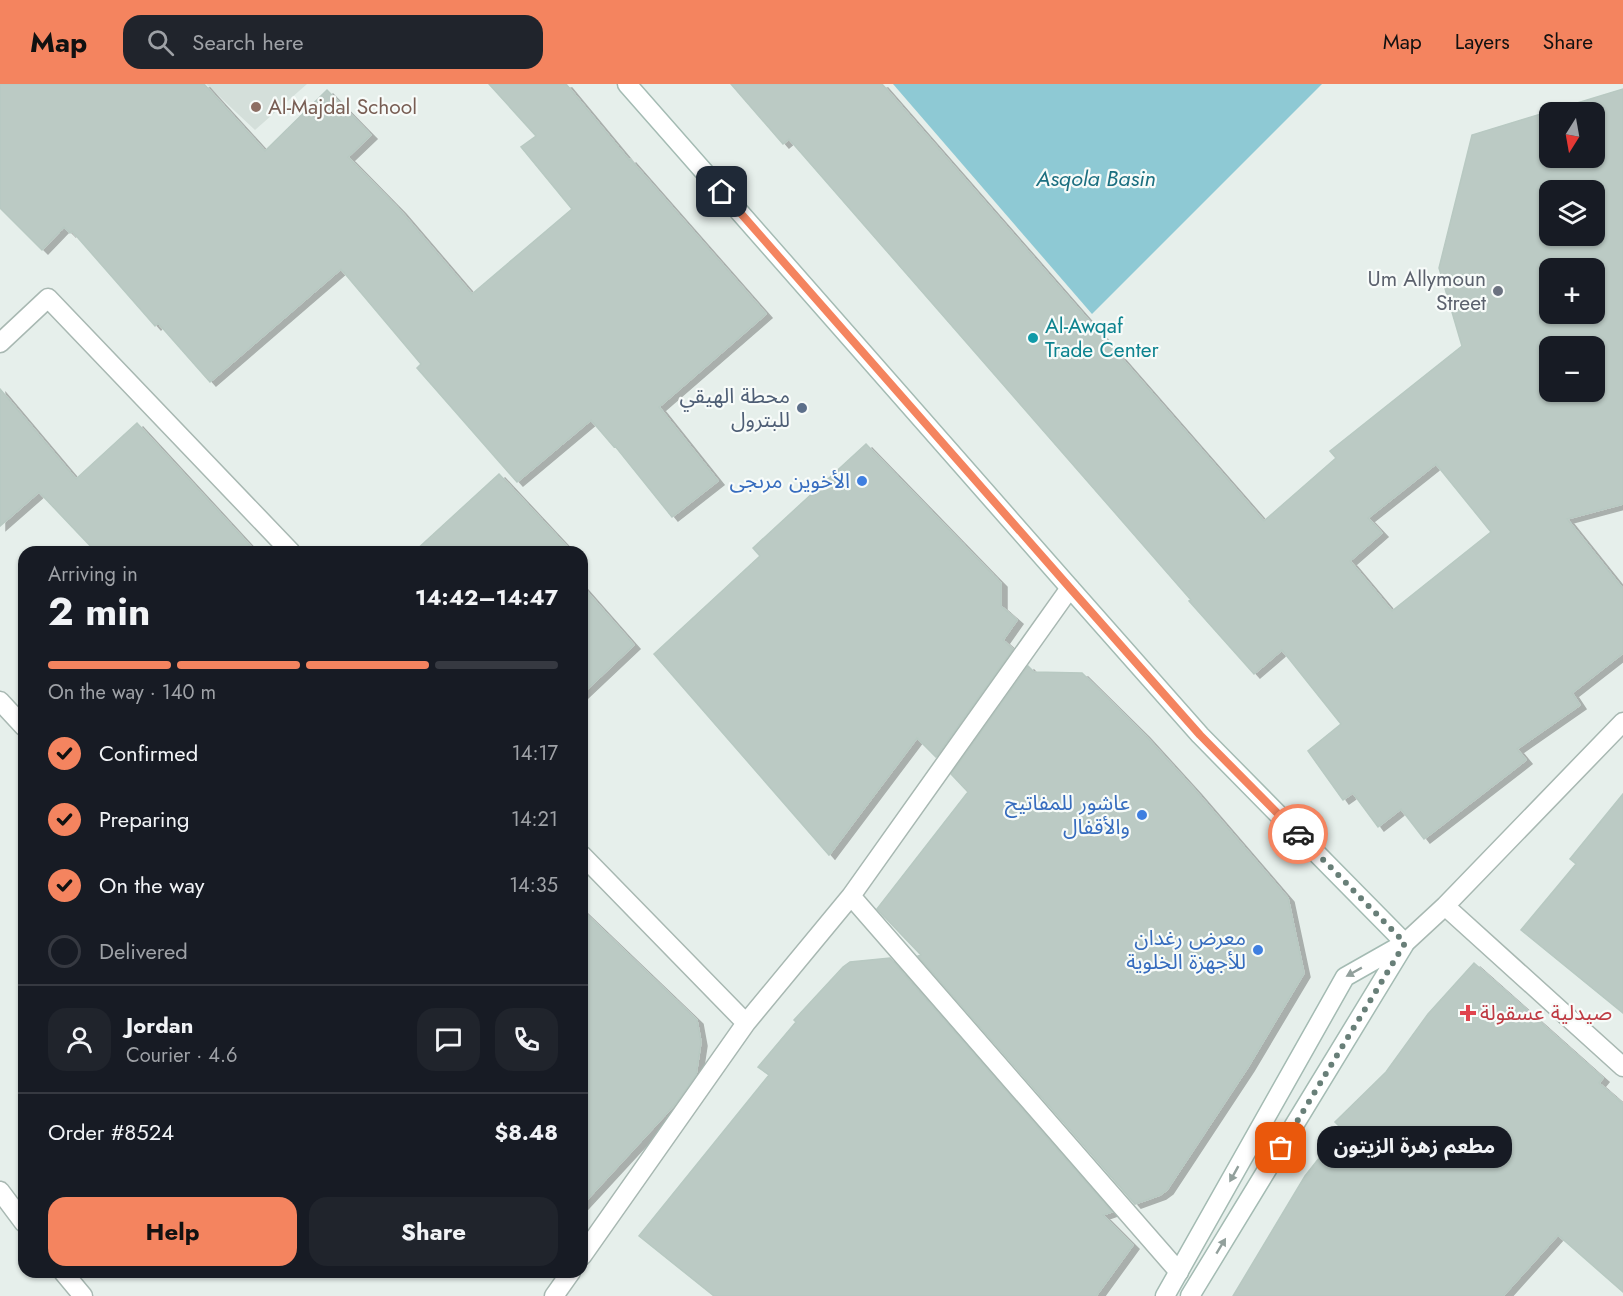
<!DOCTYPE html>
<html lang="en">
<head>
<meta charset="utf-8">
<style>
	:root { --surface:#171b24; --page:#20242c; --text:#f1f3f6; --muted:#9ea1a6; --line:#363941; --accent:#f4845f }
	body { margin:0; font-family:Jost,"Noto Sans Arabic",sans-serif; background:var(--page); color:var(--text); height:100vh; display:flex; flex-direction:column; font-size:22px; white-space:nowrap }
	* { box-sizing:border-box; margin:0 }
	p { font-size:20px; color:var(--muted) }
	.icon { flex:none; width:33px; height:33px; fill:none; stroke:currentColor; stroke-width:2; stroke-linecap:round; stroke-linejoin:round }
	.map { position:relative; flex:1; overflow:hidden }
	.drawer { position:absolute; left:18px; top:462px; width:570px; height:732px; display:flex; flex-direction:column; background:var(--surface); border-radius:18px; box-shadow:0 2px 4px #0004 }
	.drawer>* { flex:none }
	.needle { width:39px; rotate:191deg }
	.controls { position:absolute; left:1539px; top:18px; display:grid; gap:12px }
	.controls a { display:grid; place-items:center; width:66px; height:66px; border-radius:12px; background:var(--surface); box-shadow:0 2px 4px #0004; font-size:30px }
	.pin { position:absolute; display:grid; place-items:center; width:51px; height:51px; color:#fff; margin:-26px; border-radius:12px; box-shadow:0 3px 9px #0006 }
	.courier { position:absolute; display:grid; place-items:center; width:60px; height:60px; margin:-30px; border:4px solid #f4845f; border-radius:50%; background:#fff; color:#222; box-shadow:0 2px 8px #0007 }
	.bubble { position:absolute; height:42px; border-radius:18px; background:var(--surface); box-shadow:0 2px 4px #0004; font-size:20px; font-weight:700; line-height:42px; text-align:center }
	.headline em { font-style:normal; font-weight:700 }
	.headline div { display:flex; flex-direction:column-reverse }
	.headline { display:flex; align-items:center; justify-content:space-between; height:102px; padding:0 30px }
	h1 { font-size:39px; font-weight:700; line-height:45px }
	.bar { display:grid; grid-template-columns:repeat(4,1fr); gap:9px 6px; align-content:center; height:72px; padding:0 30px }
	.bar i { height:8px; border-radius:4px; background:var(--line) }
	.bar .selected { background:var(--accent) }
	.bar p { grid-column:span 4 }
	.line { display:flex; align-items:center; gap:15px; padding:0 30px; border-top:2px solid var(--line) }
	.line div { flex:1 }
	.round { display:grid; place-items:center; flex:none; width:63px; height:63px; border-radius:18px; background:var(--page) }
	ol { padding:0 30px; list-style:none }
	li { display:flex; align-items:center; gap:18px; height:66px }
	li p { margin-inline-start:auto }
	li .icon { padding:6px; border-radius:50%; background:var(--accent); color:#111; stroke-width:4 }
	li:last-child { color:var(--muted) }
	li i { width:33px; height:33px; border:3px solid var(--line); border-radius:50% }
	.action { display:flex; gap:12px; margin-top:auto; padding:12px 30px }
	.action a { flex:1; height:69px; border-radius:18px; background:var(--accent); color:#111; font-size:24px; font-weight:700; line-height:69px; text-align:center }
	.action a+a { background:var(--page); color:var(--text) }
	header { display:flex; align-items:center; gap:36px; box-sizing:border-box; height:84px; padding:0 30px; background:var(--accent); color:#111 }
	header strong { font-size:28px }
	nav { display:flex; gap:33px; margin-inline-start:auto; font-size:21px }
	.search { width:420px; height:54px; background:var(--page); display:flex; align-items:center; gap:15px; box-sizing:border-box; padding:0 21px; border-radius:18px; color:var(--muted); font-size:22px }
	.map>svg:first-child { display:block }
	.built { fill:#d4dfda }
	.water { fill:#8ec9d4 }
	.building { fill:#bbcac4; stroke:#b8c9c2; stroke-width:1.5; fill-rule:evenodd; filter:url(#shadow) }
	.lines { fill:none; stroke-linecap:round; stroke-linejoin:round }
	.street-casing { stroke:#a8b8b2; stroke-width:21 }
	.secondary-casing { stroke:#a4bbb3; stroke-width:21 }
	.street { stroke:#fff; stroke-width:18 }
	.secondary { stroke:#fff; stroke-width:18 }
	.oneway { fill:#92a09c }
	.done { stroke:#687f78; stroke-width:6; stroke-dasharray:0 10.8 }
	.route { stroke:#f4845f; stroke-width:8 }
	.education-dot { fill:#8d6e63; stroke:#f7fbf9; stroke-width:2 }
	.worship-dot { fill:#6b7280; stroke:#f7fbf9; stroke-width:2 }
	.culture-dot { fill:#0f9aa8; stroke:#f7fbf9; stroke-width:2 }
	.service-dot { fill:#5c6f8a; stroke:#f7fbf9; stroke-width:2 }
	.shop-dot { fill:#3f7fe0; stroke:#f7fbf9; stroke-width:2 }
	.health-dot { fill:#e0444e; stroke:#f7fbf9; stroke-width:2 }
	.labels { text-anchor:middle; stroke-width:4.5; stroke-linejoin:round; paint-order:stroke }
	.education-label { font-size:21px; fill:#785e54; stroke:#f7fbf9; text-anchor:start }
	.worship-label { font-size:21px; fill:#5b616d; stroke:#f7fbf9; text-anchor:end }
	.culture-label { font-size:21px; fill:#0d838f; stroke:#f7fbf9; text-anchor:start }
	.service-label { font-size:21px; fill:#4e5e75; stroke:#f7fbf9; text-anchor:end }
	.shop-label { font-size:21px; fill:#366cbe; stroke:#f7fbf9; text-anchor:end }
	.health-label { font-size:21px; fill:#be3a42; stroke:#f7fbf9; text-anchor:start }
	.water-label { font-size:22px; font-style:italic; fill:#1c6f80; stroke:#f7fbf9 }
</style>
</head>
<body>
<header>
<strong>Map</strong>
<div class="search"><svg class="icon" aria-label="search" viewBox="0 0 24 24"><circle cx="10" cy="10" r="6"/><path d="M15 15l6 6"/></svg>Search here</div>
<nav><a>Map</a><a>Layers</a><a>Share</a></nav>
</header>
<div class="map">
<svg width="1623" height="1212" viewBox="0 0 1623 1212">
	<defs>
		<filter id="shadow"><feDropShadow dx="6" dy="4" stdDeviation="0" flood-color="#0004"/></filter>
	</defs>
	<rect width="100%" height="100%" fill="#e6efeb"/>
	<path class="built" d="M 206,0 L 307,0 L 255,46 Z"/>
	<path class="water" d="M 893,0 L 1322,0 L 1092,230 Z"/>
	<path class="building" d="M 0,0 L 204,0 L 265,67 L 327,6 L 371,51 L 348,73 L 400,126 L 472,210 L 572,125 L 521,63 L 536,52 L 489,0 L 566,0 L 629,76 L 630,75 L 766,230 L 659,323 L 718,397 L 672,433 L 615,362 L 614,363 L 591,336 L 517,398 L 417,284 L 421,280 L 341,185 L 210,298 L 158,239 L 155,242 L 72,147 L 70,149 L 64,143 L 42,166 L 0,124 Z
		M 731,0 L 882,0 L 1264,437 L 1336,374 L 1330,367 L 1462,262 L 1439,184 L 1472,51 L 1623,5 L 1623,420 L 1567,435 L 1623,505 L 1623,569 L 1572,609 L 1580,621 L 1517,665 L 1526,676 L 1424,755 L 1401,725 L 1378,743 L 1353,709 L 1343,716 L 1308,667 L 1341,640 L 1282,566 L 1254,590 L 1189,517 L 1191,516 L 789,55 L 783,60 ZM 1550,28 L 1594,28 L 1594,74 L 1550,74 ZM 1550,106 L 1594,106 L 1594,152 L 1550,152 ZM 1550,184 L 1594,184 L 1594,230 L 1550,230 ZM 1550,262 L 1594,262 L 1594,308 L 1550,308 ZM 1436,380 L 1491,448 L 1392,527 L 1350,477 L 1382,449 L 1368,434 Z
		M 0,305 L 76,395 L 137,339 L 256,468 L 96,468 L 39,408 L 0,442 Z
		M 866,360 L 1001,499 L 1001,522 L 1017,536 L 1003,556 L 1013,565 L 936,673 L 917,654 L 829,771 L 654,570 L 760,472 L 753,464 Z
		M 499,390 L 572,468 L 414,468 Z
		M 582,502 L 634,561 L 582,610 Z
		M 1028,582 L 1034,588 L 1082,589 L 1144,650 L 1195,706 L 1288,814 L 1304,889 L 1248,983 L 1167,1106 L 1160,1111 L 1135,1120 L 918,872 L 921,871 L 877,825 L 968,708 L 951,690 Z
		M 1623,710 L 1623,929 L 1521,846 L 1576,780 L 1570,775 Z
		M 582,826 L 697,936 L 701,958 L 696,991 L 677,1018 L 582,1121 Z
		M 890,874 L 1112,1128 L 1103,1131 L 1133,1161 L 1096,1212 L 714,1212 L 639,1152 L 769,991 L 758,983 L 796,938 L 794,936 L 843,883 L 850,878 Z
		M 1474,879 L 1603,994 L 1599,999 L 1623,1020 L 1623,1208 L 1558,1151 L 1503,1212 L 1233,1212 L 1305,1092 L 1342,1045 L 1335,1038 L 1386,988 L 1428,930 Z"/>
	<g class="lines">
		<defs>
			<path id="street" d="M 0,259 L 48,214 L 291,468
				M 0,617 L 24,643
				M 582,771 L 746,939 L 851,812 L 1179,1188
				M 851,812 L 1070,504
				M 1445,822 L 1623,983
				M 1405,859 L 1445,822 L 1623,638
				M 0,1107 L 24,1139
				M 582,1172 L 746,939
				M 63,1188 L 83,1212
				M 554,1212 L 571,1188"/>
			<path id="secondary" d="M 627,0 L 1070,504 L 1200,651 L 1405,859
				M 1165,1212 L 1345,893 L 1405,859
				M 1190,1212 L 1404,861"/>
		</defs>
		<use href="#street" class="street-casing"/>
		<use href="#secondary" class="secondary-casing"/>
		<use href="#street" class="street"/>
		<use href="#secondary" class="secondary"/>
	</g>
	<defs><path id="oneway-solid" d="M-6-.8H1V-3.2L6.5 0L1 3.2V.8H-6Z" transform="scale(1.5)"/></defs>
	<g class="oneway">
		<use href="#oneway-solid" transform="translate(1354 888) rotate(151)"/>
		<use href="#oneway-solid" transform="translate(1234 1090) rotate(119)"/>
		<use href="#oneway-solid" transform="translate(1221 1162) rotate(-59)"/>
	</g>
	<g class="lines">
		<path class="done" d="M 1281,1064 L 1405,859 L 1298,750"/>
		<path class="route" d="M 722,108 L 1070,504 L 1200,651 L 1298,750"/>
	</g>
	<circle class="education-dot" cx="256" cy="23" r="6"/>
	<circle class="worship-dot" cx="1498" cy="207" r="6"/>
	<circle class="culture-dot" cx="1033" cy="254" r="6"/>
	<circle class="service-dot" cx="802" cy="324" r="6"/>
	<g class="shop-dot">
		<circle cx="862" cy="397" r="6"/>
		<circle cx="1142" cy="731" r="6"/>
		<circle cx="1258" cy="866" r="6"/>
	</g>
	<path class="health-dot" d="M1465 920h6v6h6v6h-6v6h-6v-6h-6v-6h6z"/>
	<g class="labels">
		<g class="education-label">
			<text x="268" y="30">Al-Majdal School</text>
		</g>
		<g class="worship-label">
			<text x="1486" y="202">Um Allymoun<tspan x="1486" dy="24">Street</tspan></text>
		</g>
		<g class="culture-label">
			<text x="1045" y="249">Al-Awqaf<tspan x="1045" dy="24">Trade Center</tspan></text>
		</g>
		<g class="service-label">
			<text x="790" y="319">محطة الهيقي<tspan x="790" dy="24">للبترول</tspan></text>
		</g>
		<g class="shop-label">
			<text x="850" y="404">الأخوين مرىجى</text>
			<text x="1130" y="726">عاشور للمفاتيح<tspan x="1130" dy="24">والأقفال</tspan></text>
			<text x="1246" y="861">معرض رغدان<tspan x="1246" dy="24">للأجهزة الخلوية</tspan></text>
		</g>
		<g class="health-label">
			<text x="1480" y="936">صيدلية عسقولة</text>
		</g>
		<g class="water-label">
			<text x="1096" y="102">Asqola Basin</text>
		</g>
	</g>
</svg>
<div class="controls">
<a><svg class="needle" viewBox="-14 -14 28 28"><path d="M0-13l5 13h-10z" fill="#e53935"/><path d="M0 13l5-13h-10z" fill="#9ea1a6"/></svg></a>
<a><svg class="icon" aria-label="layers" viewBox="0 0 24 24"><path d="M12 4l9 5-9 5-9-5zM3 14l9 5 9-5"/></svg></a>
<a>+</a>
<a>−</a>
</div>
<div class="pin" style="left:1281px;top:1064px;background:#ea580c"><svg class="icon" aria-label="bag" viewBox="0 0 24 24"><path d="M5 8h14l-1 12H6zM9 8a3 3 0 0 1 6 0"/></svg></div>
<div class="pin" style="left:722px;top:108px;background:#1f2937"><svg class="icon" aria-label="home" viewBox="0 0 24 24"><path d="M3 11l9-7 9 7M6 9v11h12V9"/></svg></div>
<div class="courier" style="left:1298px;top:750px"><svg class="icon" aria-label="car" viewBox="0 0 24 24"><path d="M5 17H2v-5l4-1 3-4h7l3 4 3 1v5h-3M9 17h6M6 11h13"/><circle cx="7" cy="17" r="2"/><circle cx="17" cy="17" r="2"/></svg></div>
<div class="bubble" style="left:1317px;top:1042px;width:195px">مطعم زهرة الزيتون</div>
<section class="drawer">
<div class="headline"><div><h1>2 min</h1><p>Arriving in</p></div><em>14:42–14:47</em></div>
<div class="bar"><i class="selected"></i><i class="selected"></i><i class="selected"></i><i></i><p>On the way · 140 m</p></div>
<ol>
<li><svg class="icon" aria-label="check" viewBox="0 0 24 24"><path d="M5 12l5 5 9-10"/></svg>Confirmed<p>14:17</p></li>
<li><svg class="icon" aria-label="check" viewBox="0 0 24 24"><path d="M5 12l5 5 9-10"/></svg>Preparing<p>14:21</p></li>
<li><svg class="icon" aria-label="check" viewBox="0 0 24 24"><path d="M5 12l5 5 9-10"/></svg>On the way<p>14:35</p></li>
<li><i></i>Delivered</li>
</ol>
<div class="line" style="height:108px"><a class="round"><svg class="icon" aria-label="person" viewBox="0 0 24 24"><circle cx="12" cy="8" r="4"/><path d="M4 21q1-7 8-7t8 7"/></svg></a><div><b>Jordan</b><p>Courier · 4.6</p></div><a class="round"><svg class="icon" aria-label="chat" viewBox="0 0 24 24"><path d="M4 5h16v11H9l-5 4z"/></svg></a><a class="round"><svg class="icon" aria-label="phone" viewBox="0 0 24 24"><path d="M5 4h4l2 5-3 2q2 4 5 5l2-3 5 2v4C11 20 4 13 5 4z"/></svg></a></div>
<div class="line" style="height:78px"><div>Order #8524</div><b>$8.48</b></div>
<div class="action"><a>Help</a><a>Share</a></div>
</section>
</div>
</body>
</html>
